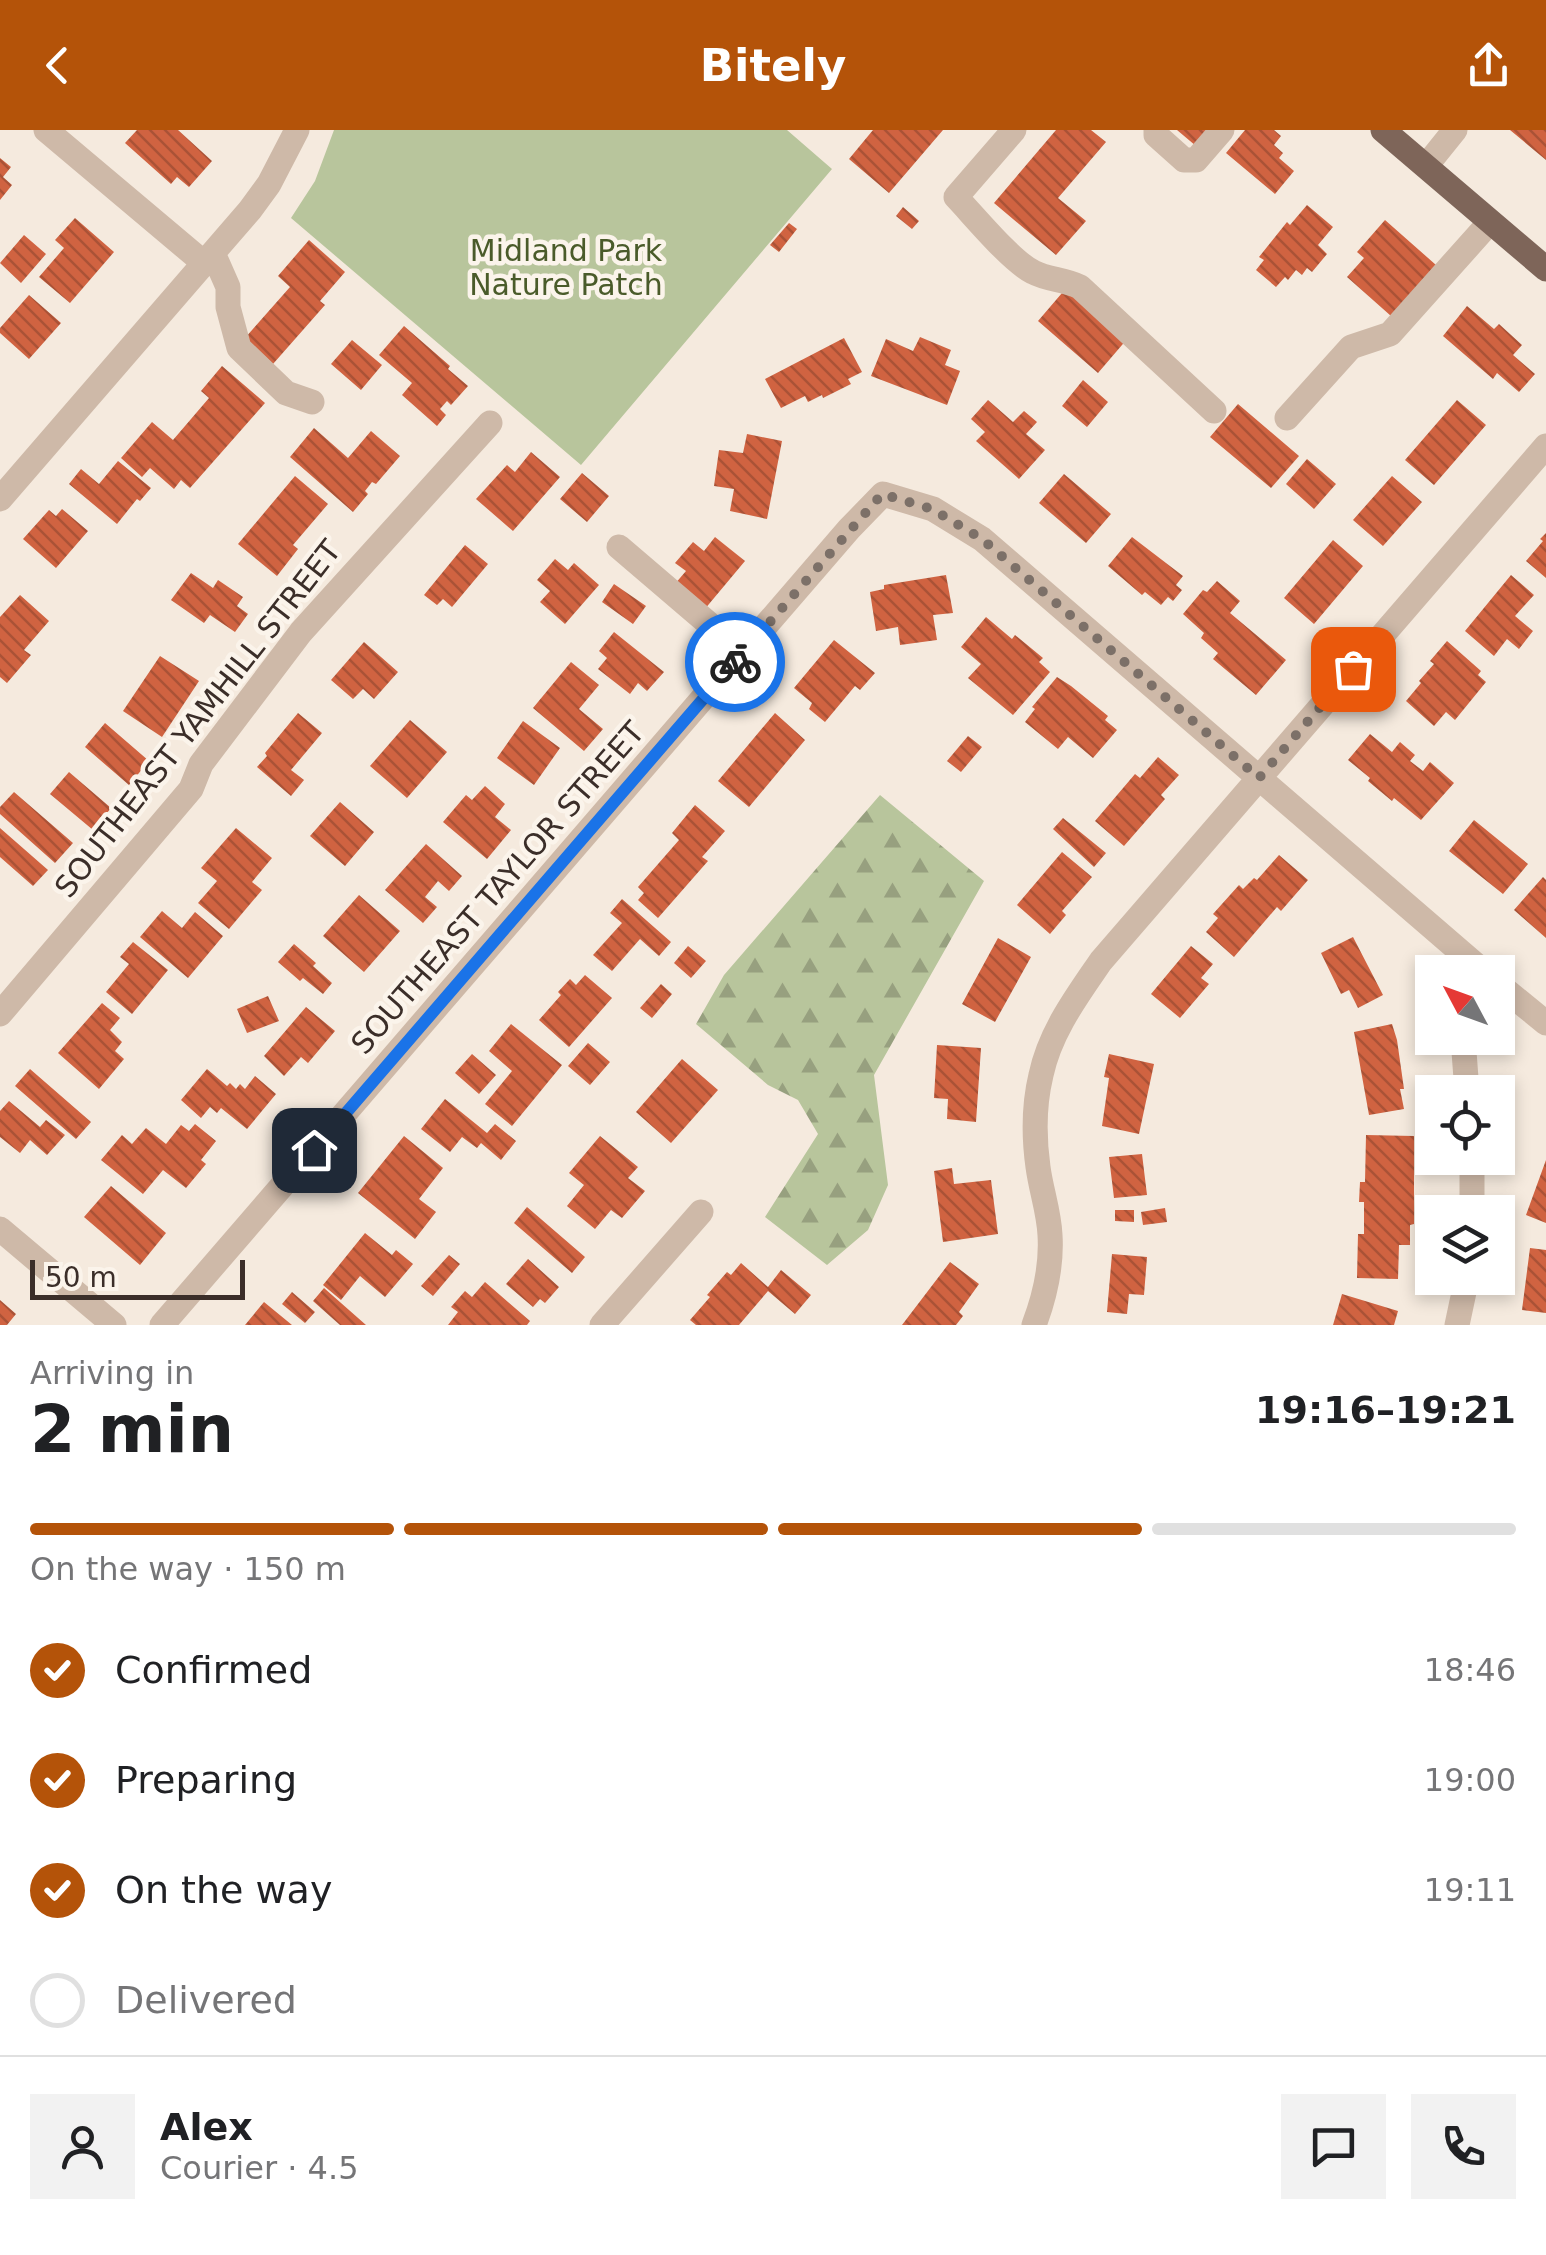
<!DOCTYPE html>
<html lang="en">
<head>
<meta charset="utf-8">
<style>
	:root { --surface:#fff; --page:#f2f2f2; --text:#202124; --muted:#757577; --line:#e0e0e0; --accent:#b45309 }
	body { margin:0; font-family:"DejaVu Sans",sans-serif; background:var(--page); color:var(--text); height:100vh; display:flex; flex-direction:column; font-size:38px; white-space:nowrap }
	* { box-sizing:border-box; margin:0 }
	p { font-size:32px; color:var(--muted) }
	.icon { flex:none; width:55px; height:55px; fill:none; stroke:currentColor; stroke-width:2; stroke-linecap:round; stroke-linejoin:round }
	.map { position:relative; height:1195px; overflow:hidden }
	.side { display:flex; flex-direction:column; background:var(--surface); flex:1 }
	.side>* { flex:none }
	.needle { width:65px; rotate:311deg }
	.buttons { position:absolute; left:1415px; top:825px; display:grid; gap:20px }
	.buttons a { display:grid; place-items:center; width:100px; height:100px; border-radius:0px; background:var(--surface); box-shadow:0 5px 15px #0003; font-size:50px }
	.scale { position:absolute; left:30px; bottom:25px; width:215px; box-sizing:border-box; padding-left:10px; border:5px solid #3b2e29; border-top:0; font-size:28px; line-height:35px; white-space:nowrap; color:#3b2e29; -webkit-text-stroke:8px #fbf4eb; paint-order:stroke }
	.pin { position:absolute; display:grid; place-items:center; width:85px; height:85px; color:#fff; margin:-42px; border-radius:20px; box-shadow:0 5px 15px #0006 }
	.courier { position:absolute; display:grid; place-items:center; width:100px; height:100px; margin:-50px; border:8px solid #1a73e8; border-radius:50%; background:#fff; color:#222; box-shadow:0 2px 12px #0007 }
	.head em { font-style:normal; font-weight:800 }
	.head div { display:flex; flex-direction:column-reverse }
	.head { display:flex; align-items:center; justify-content:space-between; height:170px; padding:0 30px }
	h1 { font-size:65px; font-weight:800; line-height:75px }
	.bar { display:grid; grid-template-columns:repeat(4,1fr); gap:15px 10px; align-content:center; height:120px; padding:0 30px }
	.bar i { height:12px; border-radius:8px; background:var(--line) }
	.bar .selected { background:var(--accent) }
	.bar p { grid-column:span 4 }
	.line { display:flex; align-items:center; gap:25px; padding:0 30px; border-top:2px solid var(--line) }
	.line div { flex:1 }
	.round { display:grid; place-items:center; flex:none; width:105px; height:105px; border-radius:0px; background:var(--page) }
	ol { padding:0 30px; list-style:none }
	li { display:flex; align-items:center; gap:30px; height:110px }
	li p { margin-inline-start:auto }
	li .icon { padding:10px; border-radius:50%; background:var(--accent); color:#fff; stroke-width:4 }
	li:last-child { color:var(--muted) }
	li i { width:55px; height:55px; border:5px solid var(--line); border-radius:50% }
	header { display:flex; justify-content:space-between; align-items:center; height:130px; padding:0 30px; background:var(--accent); color:#fff; font-size:45px; font-weight:800 }
	.map>svg:first-child { display:block }
	.forest { fill:url(#forest-firs) }
	.park { fill:#b8c59c }
	.building { fill:url(#building-back-hatch) }
	.lines { fill:none; stroke-linecap:round; stroke-linejoin:round }
	.minor { stroke:#ceb9a8; stroke-width:25 }
	.major { stroke:#7e6559; stroke-width:25 }
	.done { stroke:#7c7068; stroke-width:10; stroke-dasharray:0 18 }
	.route { stroke:#1a73e8; stroke-width:12 }
	.labels { text-anchor:middle; stroke-width:9; stroke-linejoin:round; paint-order:stroke }
	.park-label { font-size:30px; fill:#4a5b2a; stroke:#fbf4eb }
	.street-label { font-size:30px; fill:#3b2e29; stroke:#fbf4eb }
</style>
</head>
<body>
<header><svg class="icon" aria-label="back" viewBox="0 0 24 24"><path d="M15 5l-7 7 7 7"/></svg>Bitely<svg class="icon" aria-label="share" viewBox="0 0 24 24"><path d="M12 15V3M7 8l5-5 5 5M5 13v7h14v-7"/></svg></header>
<div class="map">
<svg width="1546" height="1195" viewBox="0 0 1546 1195">
	<defs>
		<pattern id="forest-firs" width="22" height="20" patternUnits="userSpaceOnUse" patternTransform="scale(2.5)"><rect width="22" height="20" fill="#b8c59c"/><path d="M5 1l3.5 6h-7zM16 11l3.5 6h-7z" fill="#97a07f"/></pattern>
		<pattern id="building-back-hatch" width="6" height="6" patternUnits="userSpaceOnUse" patternTransform="scale(2.5)"><rect width="6" height="6" fill="#d06341"/><path d="M-1 5l2 2M0 0l6 6M5-1l2 2" fill="none" stroke="#aa5236"/></pattern>
	</defs>
	<rect width="100%" height="100%" fill="#f5eade"/>
	<path class="forest" d="M 880,665 L 984,751 L 874,945 L 888,1055 L 868,1100 L 827,1135 L 765,1087 L 818,1004 L 798,970 L 768,955 L 696,894 L 724,845 Z"/>
	<path class="park" d="M 334,0 L 787,0 L 832,39 L 581,335 L 291,88 L 315,51 Z"/>
	<path class="building" d="M 137,0 L 178,0 L 212,31 L 189,57 L 177,47 L 171,54 L 125,13 Z
		M 873,0 L 943,0 L 889,63 L 849,29 Z
		M 1056,0 L 1091,0 L 1106,12 L 1058,68 L 1086,91 L 1056,125 L 994,73 Z
		M 1177,0 L 1210,0 L 1196,16 Z
		M 1245,0 L 1274,0 L 1281,6 L 1274,15 L 1283,23 L 1279,28 L 1294,41 L 1275,64 L 1226,23 Z
		M 1510,0 L 1546,0 L 1546,30 Z
		M 0,28 L 11,37 L 3,47 L 12,55 L 0,70 Z
		M 1307,75 L 1333,97 L 1318,115 L 1327,124 L 1312,142 L 1307,138 L 1302,145 L 1296,140 L 1288,150 L 1285,147 L 1276,157 L 1256,140 L 1264,130 L 1259,127 L 1287,92 L 1290,95 Z
		M 903,77 L 919,91 L 912,99 L 896,86 Z
		M 75,88 L 114,122 L 70,173 L 39,147 L 64,118 L 55,110 Z
		M 1385,90 L 1436,135 L 1391,186 L 1347,147 L 1364,128 L 1357,122 Z
		M 789,93 L 797,99 L 779,122 L 770,115 Z
		M 24,105 L 46,124 L 21,153 L 0,133 Z
		M 309,110 L 345,142 L 320,171 L 325,175 L 273,234 L 245,208 L 290,157 L 278,146 Z
		M 1068,156 L 1128,208 L 1098,243 L 1038,191 Z
		M 29,165 L 61,193 L 29,229 L 0,203 L 0,198 Z
		M 1467,176 L 1494,199 L 1499,194 L 1522,215 L 1513,225 L 1535,244 L 1519,262 L 1497,243 L 1493,249 L 1443,206 Z
		M 404,196 L 450,236 L 448,239 L 468,256 L 451,275 L 447,271 L 440,279 L 446,285 L 437,296 L 402,265 L 412,253 L 379,225 Z
		M 920,207 L 951,220 L 945,235 L 960,241 L 947,275 L 871,246 L 886,209 L 913,221 Z
		M 844,208 L 862,242 L 848,249 L 851,254 L 823,268 L 822,265 L 808,272 L 805,266 L 781,278 L 765,249 Z
		M 352,210 L 382,235 L 361,260 L 331,234 Z
		M 222,236 L 265,273 L 190,358 L 181,350 L 174,359 L 150,338 L 142,347 L 121,328 L 152,292 L 173,310 L 209,268 L 201,261 Z
		M 1083,250 L 1108,272 L 1087,297 L 1062,276 Z
		M 988,270 L 1013,292 L 1024,281 L 1037,292 L 1026,304 L 1045,320 L 1019,349 L 976,311 L 985,302 L 971,289 Z
		M 1457,270 L 1486,295 L 1434,355 L 1405,330 Z
		M 1238,274 L 1299,326 L 1271,358 L 1210,307 Z
		M 314,298 L 348,328 L 371,301 L 400,326 L 376,354 L 372,352 L 365,361 L 368,364 L 353,382 L 290,327 Z
		M 747,304 L 782,311 L 767,389 L 730,381 L 734,359 L 714,356 L 719,320 L 743,323 Z
		M 531,322 L 560,347 L 513,401 L 476,369 L 507,335 L 515,342 Z
		M 1307,329 L 1336,354 L 1314,379 L 1286,354 Z
		M 118,331 L 151,358 L 140,371 L 137,369 L 117,394 L 69,354 L 81,339 L 99,354 Z
		M 582,343 L 609,366 L 587,392 L 560,369 Z
		M 1064,344 L 1111,384 L 1086,413 L 1039,373 Z
		M 295,346 L 328,374 L 293,415 L 298,419 L 277,446 L 238,414 Z
		M 1392,346 L 1422,372 L 1383,416 L 1353,390 Z
		M 62,379 L 88,401 L 56,438 L 23,409 L 49,380 L 56,386 Z
		M 1546,403 L 1546,448 L 1526,431 L 1543,411 L 1540,409 Z
		M 715,407 L 745,431 L 704,480 L 674,455 L 686,441 L 675,433 L 693,412 L 704,421 Z
		M 1132,407 L 1183,446 L 1176,455 L 1182,460 L 1173,471 L 1168,467 L 1161,475 L 1145,462 L 1142,465 L 1108,436 Z
		M 1333,410 L 1363,436 L 1314,494 L 1284,468 Z
		M 465,415 L 488,434 L 452,477 L 443,469 L 437,475 L 424,465 Z
		M 555,429 L 568,440 L 574,433 L 599,455 L 565,494 L 540,472 L 550,461 L 537,450 Z
		M 191,443 L 213,458 L 218,450 L 243,467 L 237,476 L 248,484 L 235,502 L 210,485 L 204,493 L 171,470 Z
		M 946,445 L 953,483 L 933,485 L 937,510 L 900,515 L 898,497 L 876,501 L 870,462 L 884,459 L 884,455 Z
		M 1511,445 L 1534,465 L 1515,486 L 1533,501 L 1519,519 L 1507,509 L 1494,526 L 1465,501 Z
		M 1217,451 L 1240,471 L 1230,483 L 1286,530 L 1256,565 L 1213,529 L 1218,523 L 1201,508 L 1204,503 L 1183,484 L 1203,460 L 1207,462 Z
		M 614,454 L 646,476 L 633,494 L 602,472 Z
		M 20,465 L 49,491 L 24,520 L 31,525 L 7,553 L 0,547 L 0,487 Z
		M 986,487 L 1012,509 L 1015,505 L 1043,528 L 1039,532 L 1050,542 L 1013,585 L 968,548 L 981,534 L 961,517 Z
		M 614,502 L 664,542 L 647,561 L 638,553 L 630,564 L 598,539 L 607,528 L 599,521 Z
		M 834,510 L 875,543 L 860,560 L 855,556 L 825,592 L 809,579 L 812,573 L 794,558 Z
		M 1447,511 L 1481,541 L 1478,545 L 1486,552 L 1455,590 L 1446,582 L 1434,596 L 1406,571 L 1421,553 L 1419,551 L 1434,534 L 1430,531 Z
		M 364,512 L 398,542 L 374,569 L 363,559 L 353,569 L 331,550 Z
		M 160,526 L 199,551 L 162,607 L 123,581 Z
		M 571,532 L 599,555 L 579,579 L 603,599 L 584,621 L 533,578 Z
		M 1057,547 L 1071,556 L 1108,586 L 1105,590 L 1117,600 L 1093,628 L 1068,607 L 1058,619 L 1025,592 L 1035,579 L 1032,577 Z
		M 298,583 L 322,603 L 291,640 L 304,650 L 291,666 L 257,637 L 267,626 L 265,623 Z
		M 775,583 L 805,610 L 749,677 L 718,651 Z
		M 410,590 L 447,622 L 407,668 L 370,636 Z
		M 523,591 L 560,618 L 534,655 L 497,628 Z
		M 105,593 L 149,631 L 129,655 L 85,617 Z
		M 1370,604 L 1392,622 L 1400,612 L 1415,625 L 1410,631 L 1423,641 L 1430,632 L 1454,653 L 1421,690 L 1394,668 L 1392,671 L 1368,651 L 1370,648 L 1348,630 Z
		M 968,606 L 982,617 L 961,642 L 947,631 Z
		M 1158,627 L 1179,645 L 1161,665 L 1165,669 L 1124,716 L 1095,691 L 1135,644 L 1140,648 Z
		M 69,642 L 111,678 L 93,700 L 50,664 Z
		M 485,656 L 505,674 L 495,687 L 511,700 L 487,729 L 443,692 L 466,665 L 472,670 Z
		M 14,662 L 73,713 L 55,733 L 0,684 L 0,677 Z
		M 340,672 L 374,702 L 345,736 L 310,706 Z
		M 695,675 L 725,701 L 702,727 L 708,731 L 658,788 L 638,770 L 644,763 L 638,757 L 679,710 L 672,703 Z
		M 1063,688 L 1106,723 L 1094,737 L 1053,699 Z
		M 1474,690 L 1528,734 L 1503,764 L 1449,721 Z
		M 0,698 L 48,740 L 33,756 L 0,727 Z
		M 236,698 L 272,728 L 252,752 L 262,760 L 229,799 L 198,773 L 217,751 L 201,738 Z
		M 426,714 L 462,746 L 449,761 L 438,751 L 425,767 L 437,777 L 423,793 L 385,760 Z
		M 1062,722 L 1092,747 L 1062,781 L 1066,785 L 1050,804 L 1017,775 Z
		M 1279,725 L 1308,750 L 1281,781 L 1277,777 L 1234,827 L 1206,802 L 1218,788 L 1213,784 L 1239,755 L 1243,759 L 1254,748 L 1257,750 Z
		M 1543,747 L 1546,750 L 1546,808 L 1514,780 Z
		M 359,765 L 400,801 L 364,842 L 323,806 Z
		M 622,769 L 671,812 L 659,826 L 640,809 L 612,841 L 593,825 L 622,793 L 610,783 Z
		M 162,781 L 182,798 L 195,782 L 223,806 L 188,848 L 140,807 Z
		M 1353,807 L 1383,865 L 1358,878 L 1349,860 L 1341,864 L 1321,823 Z
		M 998,808 L 1031,827 L 995,892 L 962,874 Z
		M 133,812 L 168,840 L 132,884 L 106,862 L 129,834 L 120,827 Z
		M 294,814 L 316,833 L 313,836 L 332,853 L 323,864 L 303,848 L 300,851 L 278,832 Z
		M 688,816 L 706,831 L 691,848 L 674,833 Z
		M 1191,816 L 1213,834 L 1201,848 L 1209,854 L 1180,888 L 1151,864 Z
		M 585,845 L 612,868 L 569,917 L 539,890 L 561,865 L 558,862 L 570,849 L 576,855 Z
		M 661,854 L 672,864 L 652,888 L 640,878 Z
		M 268,866 L 279,891 L 247,903 L 237,879 Z
		M 102,873 L 120,888 L 110,900 L 122,912 L 115,921 L 124,929 L 99,959 L 58,923 Z
		M 306,877 L 335,901 L 308,933 L 301,927 L 284,946 L 264,926 Z
		M 511,894 L 562,935 L 512,996 L 485,974 L 512,941 L 489,921 Z
		M 1392,894 L 1397,910 L 1404,959 L 1400,959 L 1404,979 L 1369,985 L 1354,902 Z
		M 588,913 L 610,932 L 590,955 L 568,936 Z
		M 937,915 L 981,918 L 976,992 L 947,989 L 948,969 L 934,968 Z
		M 472,924 L 496,945 L 479,964 L 455,943 Z
		M 1109,924 L 1154,934 L 1139,1004 L 1102,996 L 1109,948 L 1104,947 Z
		M 682,929 L 718,960 L 671,1013 L 636,982 Z
		M 30,939 L 91,992 L 76,1009 L 15,956 Z
		M 207,939 L 227,956 L 230,953 L 236,959 L 240,954 L 245,959 L 255,946 L 276,964 L 247,999 L 221,978 L 217,983 L 210,977 L 201,988 L 181,970 Z
		M 445,969 L 487,1003 L 495,994 L 516,1011 L 501,1030 L 481,1013 L 477,1018 L 462,1007 L 450,1022 L 421,999 Z
		M 9,971 L 40,997 L 46,990 L 65,1005 L 47,1025 L 30,1010 L 20,1023 L 0,1007 L 0,981 Z
		M 195,994 L 216,1011 L 201,1030 L 206,1034 L 186,1058 L 163,1040 L 143,1064 L 101,1030 L 122,1005 L 132,1014 L 146,998 L 166,1014 L 181,995 L 189,1001 Z
		M 1366,1005 L 1414,1006 L 1414,1094 L 1410,1095 L 1410,1115 L 1399,1115 L 1398,1149 L 1357,1148 L 1358,1104 L 1364,1104 L 1364,1072 L 1359,1072 L 1360,1052 L 1365,1052 Z
		M 404,1006 L 443,1038 L 419,1069 L 436,1082 L 415,1109 L 358,1063 Z
		M 600,1006 L 638,1037 L 628,1048 L 645,1061 L 622,1088 L 611,1080 L 595,1099 L 567,1076 L 584,1055 L 569,1043 Z
		M 1142,1024 L 1147,1065 L 1114,1068 L 1109,1027 Z
		M 1546,1030 L 1546,1093 L 1526,1085 Z
		M 952,1038 L 954,1054 L 991,1050 L 998,1104 L 943,1112 L 934,1041 Z
		M 111,1056 L 166,1103 L 140,1135 L 84,1087 Z
		M 527,1077 L 585,1127 L 572,1143 L 514,1093 Z
		M 1165,1078 L 1167,1092 L 1143,1095 L 1141,1082 Z
		M 1115,1080 L 1134,1080 L 1134,1092 L 1115,1091 Z
		M 365,1103 L 392,1125 L 396,1120 L 413,1134 L 385,1167 L 360,1146 L 341,1170 L 323,1155 Z
		M 1530,1118 L 1546,1120 L 1546,1183 L 1522,1180 Z
		M 1112,1124 L 1147,1127 L 1144,1165 L 1129,1164 L 1127,1184 L 1107,1182 Z
		M 449,1125 L 460,1134 L 433,1166 L 421,1156 Z
		M 528,1129 L 559,1157 L 545,1173 L 540,1169 L 533,1177 L 506,1154 Z
		M 950,1132 L 979,1154 L 959,1182 L 963,1186 L 956,1195 L 902,1195 Z
		M 741,1133 L 768,1157 L 781,1140 L 811,1165 L 795,1184 L 768,1161 L 739,1195 L 696,1195 L 690,1190 L 710,1167 L 707,1165 L 727,1142 L 731,1145 Z
		M 485,1152 L 530,1191 L 527,1195 L 448,1195 L 458,1182 L 451,1177 L 465,1161 L 472,1167 Z
		M 324,1158 L 366,1195 L 340,1195 L 313,1171 Z
		M 292,1162 L 315,1182 L 305,1193 L 282,1174 Z
		M 1342,1164 L 1398,1181 L 1394,1195 L 1333,1195 Z
		M 0,1170 L 16,1184 L 7,1195 L 0,1195 Z
		M 264,1172 L 292,1195 L 245,1195 Z"/>
	<g class="lines">
		<path class="minor" d="M 46,0 L 204,133
			M 1014,0 L 956,67 C 975,87 1011,131 1033,142 C 1048,150 1064,149 1080,157 L 1214,281
			M 1156,0 L 1156,5 L 1184,30 L 1196,30 L 1222,0
			M 1426,36 L 1455,0
			M 213,123 L 228,157 L 228,177 L 239,218 L 286,263 L 312,272
			M 1287,288 L 1351,217 L 1390,204 L 1490,92
			M 0,369 L 250,80 L 269,54 L 297,0
			M 619,417 L 743,523
			M 1498,854 L 1546,893
			M 0,884 L 191,659 L 201,634 L 301,502 L 490,293
			M 1463,908 L 1467,962
			M 1472,1028 L 1472,1082
			M 0,1099 L 114,1195
			M 162,1195 L 849,399 L 883,364 L 933,379 L 982,409 L 1484,842
			M 602,1195 L 701,1082
			M 1034,1195 C 1045,1166 1052,1137 1050,1105 C 1049,1082 1041,1060 1038,1037 C 1034,1008 1034,974 1041,945 C 1050,902 1077,866 1101,831 L 1546,316
			M 1457,1195 L 1467,1148"/>
		<path class="major" d="M 1383,0 L 1546,139"/>
	</g>
	<g class="lines">
		<path class="done" d="M 735,532 L 882,364 L 932,379 L 982,409 L 1259,648 L 1353,539"/>
		<path class="route" d="M 314,1020 L 735,532"/>
	</g>
	<g class="labels">
		<g class="park-label">
			<text x="566" y="131">Midland Park<tspan x="566" dy="34">Nature Patch</tspan></text>
		</g>
		<g class="street-label">
			<text transform="translate(198 589) rotate(-52)" y="10">SOUTHEAST YAMHILL STREET</text>
			<text transform="translate(498 758) rotate(-49)" y="10">SOUTHEAST TAYLOR STREET</text>
		</g>
	</g>
</svg>
<div class="buttons">
<a><svg class="needle" viewBox="-14 -14 28 28"><path d="M0-13l5 13h-10z" fill="#e53935"/><path d="M0 13l5-13h-10z" fill="#757577"/></svg></a>
<a><svg class="icon" aria-label="locate" viewBox="0 0 24 24"><circle cx="12" cy="12" r="6"/><path d="M12 2v4M12 18v4M2 12h4M18 12h4"/></svg></a>
<a><svg class="icon" aria-label="layers" viewBox="0 0 24 24"><path d="M12 4l9 5-9 5-9-5zM3 14l9 5 9-5"/></svg></a>
</div>
<div class="scale">50 m</div>
<div class="pin" style="left:1353px;top:539px;background:#ea580c"><svg class="icon" aria-label="bag" viewBox="0 0 24 24"><path d="M5 8h14l-1 12H6zM9 8a3 3 0 0 1 6 0"/></svg></div>
<div class="pin" style="left:314px;top:1020px;background:#1f2937"><svg class="icon" aria-label="home" viewBox="0 0 24 24"><path d="M3 11l9-7 9 7M6 9v11h12V9"/></svg></div>
<div class="courier" style="left:735px;top:532px"><svg class="icon" aria-label="bike" viewBox="0 0 24 24"><circle cx="6" cy="16" r="4"/><circle cx="18" cy="16" r="4"/><path d="M6 16l4-8h5l3 8M10 8l3 8H6M13 5h3"/></svg></div>
</div>
<section class="side">
<div class="head"><div><h1>2 min</h1><p>Arriving in</p></div><em>19:16–19:21</em></div>
<div class="bar"><i class="selected"></i><i class="selected"></i><i class="selected"></i><i></i><p>On the way · 150 m</p></div>
<ol>
<li><svg class="icon" aria-label="check" viewBox="0 0 24 24"><path d="M5 12l5 5 9-10"/></svg>Confirmed<p>18:46</p></li>
<li><svg class="icon" aria-label="check" viewBox="0 0 24 24"><path d="M5 12l5 5 9-10"/></svg>Preparing<p>19:00</p></li>
<li><svg class="icon" aria-label="check" viewBox="0 0 24 24"><path d="M5 12l5 5 9-10"/></svg>On the way<p>19:11</p></li>
<li><i></i>Delivered</li>
</ol>
<div class="line" style="height:180px"><a class="round"><svg class="icon" aria-label="person" viewBox="0 0 24 24"><circle cx="12" cy="8" r="4"/><path d="M4 21q1-7 8-7t8 7"/></svg></a><div><b>Alex</b><p>Courier · 4.5</p></div><a class="round"><svg class="icon" aria-label="chat" viewBox="0 0 24 24"><path d="M4 5h16v11H9l-5 4z"/></svg></a><a class="round"><svg class="icon" aria-label="phone" viewBox="0 0 24 24"><path d="M5 4h4l2 5-3 2q2 4 5 5l2-3 5 2v4C11 20 4 13 5 4z"/></svg></a></div>
</section>
</body>
</html>
